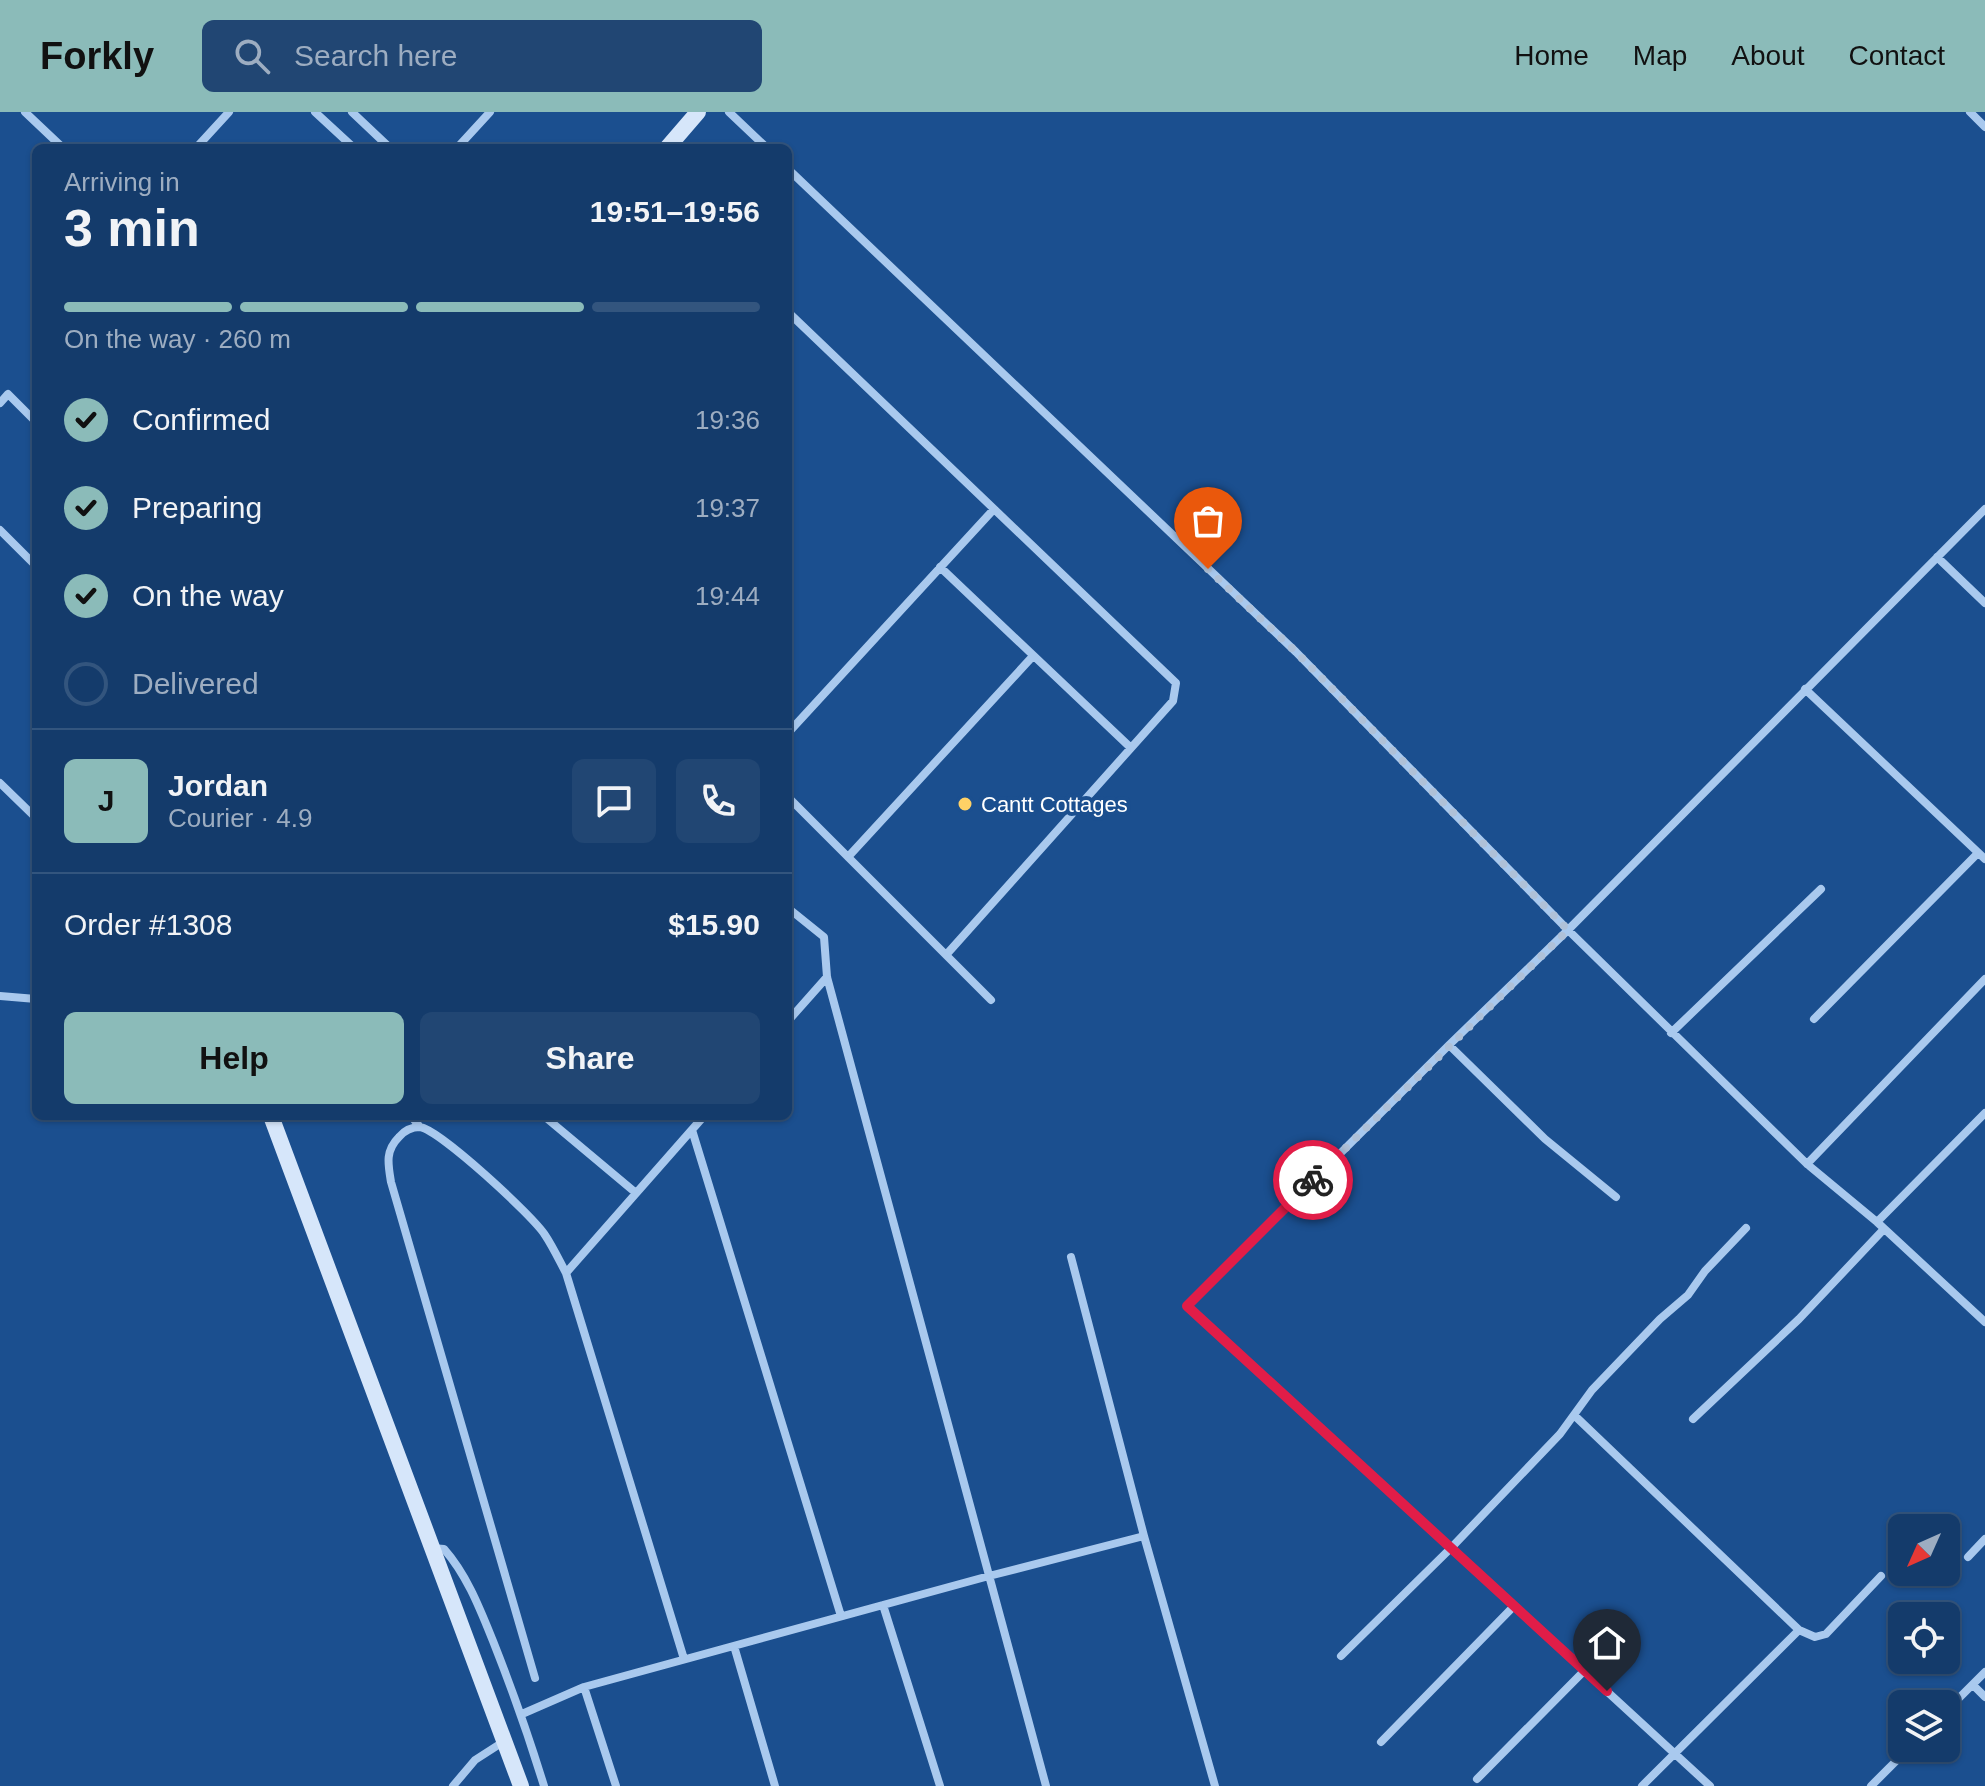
<!DOCTYPE html>
<html lang="en">
<head>
<meta charset="utf-8">
<style>
	:root { --surface:#143b6b; --page:#214673; --text:#f1f3f6; --muted:#9dadc1; --line:#33557e; --accent:#8bbbb9 }
	body { margin:0; font-family:Helvetica,sans-serif; background:var(--page); color:var(--text); height:100vh; display:flex; flex-direction:column; font-size:30px; white-space:nowrap }
	* { box-sizing:border-box; margin:0 }
	p { font-size:26px; color:var(--muted) }
	.icon { flex:none; width:44px; height:44px; fill:none; stroke:currentColor; stroke-width:2; stroke-linecap:round; stroke-linejoin:round }
	.map { position:relative; flex:1; overflow:hidden }
	.sheet { position:absolute; left:32px; top:32px; width:760px; height:976px; display:flex; flex-direction:column; background:var(--surface); border-radius:12px; box-shadow:0 2px 6px #0004,0 0 0 2px var(--line) }
	.sheet>* { flex:none }
	.needle { width:52px; rotate:225deg }
	.fabs { position:absolute; left:1888px; top:1402px; display:grid; gap:16px }
	.fabs a { display:grid; place-items:center; width:72px; height:72px; border-radius:12px; background:var(--surface); box-shadow:0 2px 6px #0004,0 0 0 2px var(--line); font-size:40px }
	.pin { position:absolute; display:grid; place-items:center; width:68px; height:68px; color:#fff; margin:-82px -34px; border-radius:50% 50% 50% 0; rotate:-45deg; box-shadow:0 0 8px #0007 }
	.pin .icon { rotate:45deg }
	.courier { position:absolute; display:grid; place-items:center; width:80px; height:80px; margin:-40px; border:6px solid #e11d48; border-radius:50%; background:#fff; color:#222; box-shadow:0 2px 10px #0007 }
	.headline em { font-style:normal; font-weight:800 }
	.headline div { display:flex; flex-direction:column-reverse }
	.headline { display:flex; align-items:center; justify-content:space-between; height:136px; padding:0 32px }
	h1 { font-size:52px; font-weight:800; line-height:60px }
	.bar { display:grid; grid-template-columns:repeat(4,1fr); gap:12px 8px; align-content:center; height:96px; padding:0 32px }
	.bar i { height:10px; border-radius:6px; background:var(--line) }
	.bar .current { background:var(--accent) }
	.bar p { grid-column:span 4 }
	.line { display:flex; align-items:center; gap:20px; padding:0 32px; border-top:2px solid var(--line) }
	.line div { flex:1 }
	.round { display:grid; place-items:center; flex:none; width:84px; height:84px; border-radius:12px; background:var(--page) }
	ol { padding:0 32px; list-style:none }
	li { display:flex; align-items:center; gap:24px; height:88px }
	li p { margin-inline-start:auto }
	li .icon { padding:8px; border-radius:50%; background:var(--accent); color:#111; stroke-width:4 }
	li:last-child { color:var(--muted) }
	li i { width:44px; height:44px; border:4px solid var(--line); border-radius:50% }
	.cta { display:flex; gap:16px; margin-top:auto; padding:16px 32px }
	.cta a { flex:1; height:92px; border-radius:12px; background:var(--accent); color:#111; font-size:32px; font-weight:800; line-height:92px; text-align:center }
	.cta a+a { background:var(--page); color:var(--text) }
	header { display:flex; align-items:center; gap:48px; box-sizing:border-box; height:112px; padding:0 40px; background:var(--accent); color:#111 }
	header strong { font-size:38px }
	nav { display:flex; gap:44px; margin-inline-start:auto; font-size:28px }
	.search { width:560px; height:72px; background:var(--page); display:flex; align-items:center; gap:20px; box-sizing:border-box; padding:0 28px; border-radius:12px; color:var(--muted); font-size:30px }
	.map>svg:first-child { display:block }
	.lines { fill:none; stroke-linecap:round; stroke-linejoin:round }
	.minor { stroke:#a9c9ee; stroke-width:8 }
	.secondary { stroke:#d6e6fa; stroke-width:16 }
	.done { stroke:#afc1d8; stroke-width:8; stroke-dasharray:0 14.4 }
	.route { stroke:#e11d48; stroke-width:10 }
	.poi-dot { fill:#ffd166; stroke:#1b4f8f; stroke-width:3 }
	.labels { text-anchor:middle; stroke-width:8; stroke-linejoin:round; paint-order:stroke }
	.poi-label { font-size:22px; fill:#fff; stroke:#1b4f8f; text-anchor:start }
</style>
</head>
<body>
<header>
<strong>Forkly</strong>
<div class="search"><svg class="icon" aria-label="search" viewBox="0 0 24 24"><circle cx="10" cy="10" r="6"/><path d="M15 15l6 6"/></svg>Search here</div>
<nav><a>Home</a><a>Map</a><a>About</a><a>Contact</a></nav>
</header>
<div class="map">
<svg width="1985" height="1674" viewBox="0 0 1985 1674">
	<rect width="100%" height="100%" fill="#1b4f8f"/>
	<g class="lines">
		<path class="minor" d="M 25,0 L 63,36
			M 315,0 L 354,36
			M 352,0 L 390,36
			M 729,0 L 767,36
			M 1970,0 L 1985,15
			M 196,36 L 229,0
			M 457,36 L 490,0
			M 788,57 L 1296,540 L 1568,818 L 1807,1052 L 1877,1110 L 1985,1210
			M 788,200 L 1176,571 L 1173,589 L 946,843
			M 0,291 L 8,282 L 36,310
			M 0,418 L 36,454
			M 1937,445 L 1985,491
			M 940,455 L 1131,636
			M 1805,577 L 1985,747
			M 788,621 L 994,397
			M 0,671 L 36,706
			M 788,685 L 991,888
			M 848,745 L 1033,544
			M 788,796 L 824,825 L 827,865 L 1046,1674
			M 0,884 L 36,887
			M 1814,907 L 1978,741
			M 788,909 L 827,865
			M 1671,921 L 1821,777
			M 1449,933 L 1545,1027 L 1616,1085
			M 411,1004 L 420,1015
			M 544,1004 L 636,1081
			M 692,1018 L 841,1504
			M 1807,1052 L 1985,867
			M 1877,1110 L 1985,1001
			M 1071,1145 L 1144,1424 L 1215,1674
			M 1574,1303 L 1799,1518 L 1815,1525 L 1826,1522 L 1881,1464
			M 1693,1307 L 1799,1207 L 1884,1117
			M 432,1436 L 444,1437 C 467,1463 480,1497 493,1529 C 512,1577 529,1625 544,1674
			M 1968,1445 L 1985,1427
			M 883,1493 L 940,1674
			M 734,1534 L 775,1674
			M 1341,1544 L 1451,1436 L 1560,1322 L 1592,1278 L 1660,1207 L 1688,1183 L 1705,1159 L 1746,1116
			M 684,1547 L 566,1161 L 704,1004
			M 535,1566 L 391,1070 C 388,1052 385,1039 399,1025 C 404,1019 411,1015 420,1015 C 440,1018 533,1104 545,1123 C 553,1135 559,1148 566,1161
			M 1973,1573 L 1985,1585
			M 584,1575 L 616,1674
			M 1946,1599 L 1985,1560
			M 522,1602 L 584,1575 L 989,1464 L 1144,1424
			M 1381,1630 L 1514,1494
			M 1477,1667 L 1584,1559
			M 453,1674 L 475,1648 L 503,1630
			M 1642,1674 L 1799,1518
			M 1710,1674 L 1187,1194 L 1449,933 L 1568,818 L 1985,397
			M 1871,1674 L 1909,1636"/>
		<path class="secondary" d="M 667,36 L 698,0
			M 271,1004 L 521,1674"/>
	</g>
	<g class="lines">
		<path class="done" d="M 1208,457 L 1296,540 L 1568,818 L 1313,1068"/>
		<path class="route" d="M 1313,1068 L 1187,1194 L 1607,1579"/>
	</g>
	<circle class="poi-dot" cx="965" cy="692" r="8"/>
	<g class="labels">
		<g class="poi-label">
			<text x="981" y="700">Cantt Cottages</text>
		</g>
	</g>
</svg>
<div class="fabs">
<a><svg class="needle" viewBox="-14 -14 28 28"><path d="M0-13l5 13h-10z" fill="#e53935"/><path d="M0 13l5-13h-10z" fill="#9dadc1"/></svg></a>
<a><svg class="icon" aria-label="locate" viewBox="0 0 24 24"><circle cx="12" cy="12" r="6"/><path d="M12 2v4M12 18v4M2 12h4M18 12h4"/></svg></a>
<a><svg class="icon" aria-label="layers" viewBox="0 0 24 24"><path d="M12 4l9 5-9 5-9-5zM3 14l9 5 9-5"/></svg></a>
</div>
<div class="pin" style="left:1208px;top:457px;background:#ea580c"><svg class="icon" aria-label="bag" viewBox="0 0 24 24"><path d="M5 8h14l-1 12H6zM9 8a3 3 0 0 1 6 0"/></svg></div>
<div class="pin" style="left:1607px;top:1579px;background:#1f2937"><svg class="icon" aria-label="home" viewBox="0 0 24 24"><path d="M3 11l9-7 9 7M6 9v11h12V9"/></svg></div>
<div class="courier" style="left:1313px;top:1068px"><svg class="icon" aria-label="bike" viewBox="0 0 24 24"><circle cx="6" cy="16" r="4"/><circle cx="18" cy="16" r="4"/><path d="M6 16l4-8h5l3 8M10 8l3 8H6M13 5h3"/></svg></div>
<section class="sheet">
<div class="headline"><div><h1>3 min</h1><p>Arriving in</p></div><em>19:51–19:56</em></div>
<div class="bar"><i class="current"></i><i class="current"></i><i class="current"></i><i></i><p>On the way · 260 m</p></div>
<ol>
<li><svg class="icon" aria-label="check" viewBox="0 0 24 24"><path d="M5 12l5 5 9-10"/></svg>Confirmed<p>19:36</p></li>
<li><svg class="icon" aria-label="check" viewBox="0 0 24 24"><path d="M5 12l5 5 9-10"/></svg>Preparing<p>19:37</p></li>
<li><svg class="icon" aria-label="check" viewBox="0 0 24 24"><path d="M5 12l5 5 9-10"/></svg>On the way<p>19:44</p></li>
<li><i></i>Delivered</li>
</ol>
<div class="line" style="height:144px"><b class="round" style="background:var(--accent);color:#111">J</b><div><b>Jordan</b><p>Courier · 4.9</p></div><a class="round"><svg class="icon" aria-label="chat" viewBox="0 0 24 24"><path d="M4 5h16v11H9l-5 4z"/></svg></a><a class="round"><svg class="icon" aria-label="phone" viewBox="0 0 24 24"><path d="M5 4h4l2 5-3 2q2 4 5 5l2-3 5 2v4C11 20 4 13 5 4z"/></svg></a></div>
<div class="line" style="height:104px"><div>Order #1308</div><b>$15.90</b></div>
<div class="cta"><a>Help</a><a>Share</a></div>
</section>
</div>
</body>
</html>
